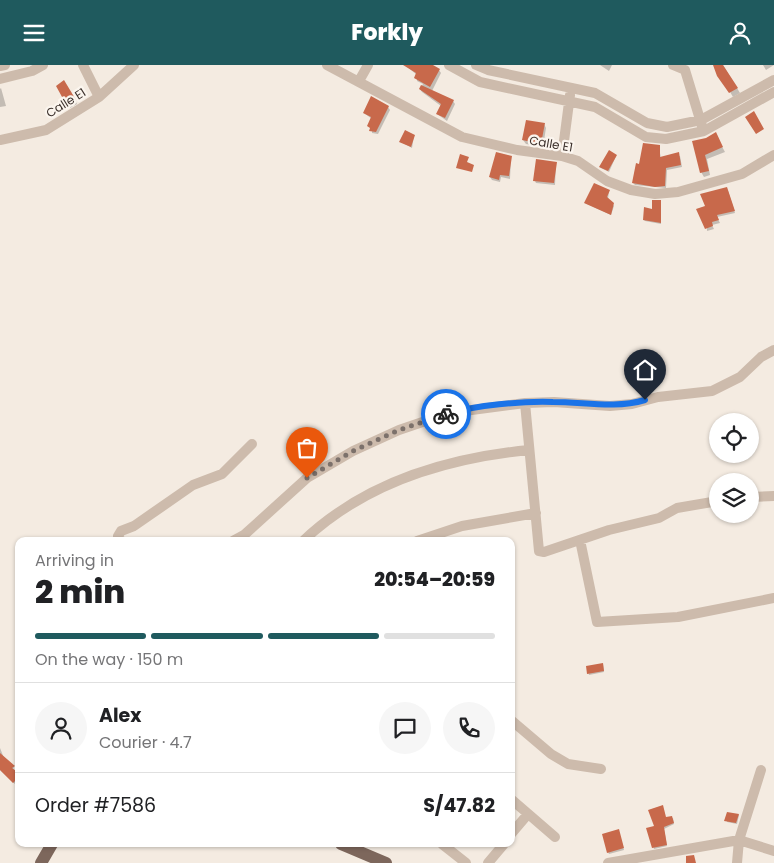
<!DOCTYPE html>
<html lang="en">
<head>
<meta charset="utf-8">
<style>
	:root { --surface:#fff; --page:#f6f6f6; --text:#202124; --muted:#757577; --line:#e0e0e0; --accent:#1f5a5e }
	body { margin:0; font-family:Poppins,sans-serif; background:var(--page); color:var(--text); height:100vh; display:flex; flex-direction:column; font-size:19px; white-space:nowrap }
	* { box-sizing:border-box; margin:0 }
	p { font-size:16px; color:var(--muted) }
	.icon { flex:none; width:28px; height:28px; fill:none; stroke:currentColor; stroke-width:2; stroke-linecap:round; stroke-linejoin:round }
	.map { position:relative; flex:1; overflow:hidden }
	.side { position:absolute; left:15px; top:472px; width:500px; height:310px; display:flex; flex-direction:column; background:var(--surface); border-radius:10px; box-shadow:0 1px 4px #0004 }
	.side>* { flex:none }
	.fabs { position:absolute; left:709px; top:348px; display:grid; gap:10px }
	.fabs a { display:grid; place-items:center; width:50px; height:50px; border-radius:50%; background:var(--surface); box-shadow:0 1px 4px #0004; font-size:25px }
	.pin { position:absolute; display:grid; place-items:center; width:42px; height:42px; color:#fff; margin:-51px -21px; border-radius:50% 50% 50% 0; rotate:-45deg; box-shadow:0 0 5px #0007 }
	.pin .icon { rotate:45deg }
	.courier { position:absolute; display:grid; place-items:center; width:50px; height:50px; margin:-25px; border:4px solid #1a73e8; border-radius:50%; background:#fff; color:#222; box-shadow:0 1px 6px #0007 }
	.headline em { font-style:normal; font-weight:800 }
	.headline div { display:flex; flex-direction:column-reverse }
	.headline { display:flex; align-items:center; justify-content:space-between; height:85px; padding:0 20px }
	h1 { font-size:32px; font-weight:800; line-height:38px }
	.bar { display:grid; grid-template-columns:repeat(4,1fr); gap:8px 5px; align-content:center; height:60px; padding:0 20px }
	.bar i { height:6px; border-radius:4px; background:var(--line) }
	.bar .current { background:var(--accent) }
	.bar p { grid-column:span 4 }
	.line { display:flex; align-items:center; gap:12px; padding:0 20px; border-top:1px solid var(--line) }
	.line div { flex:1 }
	.round { display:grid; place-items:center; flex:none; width:52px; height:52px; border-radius:26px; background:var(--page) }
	header { display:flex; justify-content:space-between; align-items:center; height:65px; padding:0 20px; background:var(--accent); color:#fff; font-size:22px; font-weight:800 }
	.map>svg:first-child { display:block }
	.shadow { fill:#0003 }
	.building { fill:#c8694b }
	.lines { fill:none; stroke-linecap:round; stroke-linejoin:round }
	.minor { stroke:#cdbbac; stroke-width:10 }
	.major { stroke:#7d675c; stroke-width:12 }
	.done { stroke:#7c716b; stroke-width:5; stroke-dasharray:0 9 }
	.route { stroke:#1a73e8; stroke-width:6 }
	.labels { text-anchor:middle; stroke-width:4.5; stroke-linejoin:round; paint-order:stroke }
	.street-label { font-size:12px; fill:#3b302b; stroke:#fbf5ee }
</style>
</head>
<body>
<header><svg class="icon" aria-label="menu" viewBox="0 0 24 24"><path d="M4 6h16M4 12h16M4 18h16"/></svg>Forkly<svg class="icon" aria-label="person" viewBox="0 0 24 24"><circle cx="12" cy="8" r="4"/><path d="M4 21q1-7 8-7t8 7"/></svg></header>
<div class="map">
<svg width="774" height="798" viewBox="0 0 774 798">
	<rect width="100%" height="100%" fill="#f4ebe1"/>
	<path class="shadow" d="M 405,0 L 431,0 L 439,5 L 441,8 L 432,26 L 453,36 L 455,39 L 447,56 L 437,49 L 441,41 L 422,27 L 420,24 L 423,19 L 417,16 L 417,10 Z
		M 600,0 L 612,0 L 609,6 Z
		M 714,0 L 723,0 L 740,28 L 733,32 Z
		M 763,0 L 774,0 L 766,5 Z
		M 64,17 L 77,39 L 70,43 L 58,21 Z
		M 1,23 L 6,41 L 0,42 L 0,24 Z
		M 388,42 L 390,45 L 378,69 L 372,68 L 372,54 L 364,48 Z
		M 544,59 L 546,63 L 543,82 L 526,79 L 523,75 Z
		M 715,69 L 725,87 L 707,94 L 710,110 L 704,112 L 701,107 L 706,74 Z
		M 414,71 L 412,83 L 401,77 Z
		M 659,82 L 661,94 L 680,91 L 682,102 L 667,105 L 666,123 L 635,120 L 633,118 L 640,101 Z
		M 616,91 L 609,107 L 601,103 L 600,102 Z
		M 511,92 L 510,114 L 501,112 L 500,117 L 492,115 L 490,112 Z
		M 556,98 L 555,120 L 536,118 L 535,116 Z
		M 609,126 L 608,134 L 614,141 L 611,150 L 585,138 Z
		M 728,126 L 735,148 L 717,152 L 720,158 L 712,160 L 714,164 L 707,166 L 706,142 Z
		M 661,138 L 661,159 L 645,156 L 644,155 Z
		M 603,599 L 604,607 L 589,610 L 587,602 Z
		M 0,683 L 4,693 L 14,702 L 13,705 L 19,710 L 19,714 L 15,719 L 0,705 Z
		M 728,749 L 739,750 L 737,759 L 727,757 Z
		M 673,753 L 674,759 L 664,764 L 667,781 L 654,784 L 648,764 L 655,762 L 666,754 Z
		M 619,767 L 624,785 L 609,789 L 608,787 Z"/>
	<path class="building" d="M 403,0 L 433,0 L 440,4 L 430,22 L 414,13 L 416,8 Z
		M 713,0 L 723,0 L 738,23 L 729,28 L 717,11 Z
		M 64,15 L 76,35 L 67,41 L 56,21 Z
		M 421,20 L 454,35 L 445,53 L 436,49 L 441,39 L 419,24 Z
		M 371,31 L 389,41 L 376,67 L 369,66 L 370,63 L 367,61 L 371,52 L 363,48 Z
		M 754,46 L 764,64 L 756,69 L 745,52 Z
		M 526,55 L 545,58 L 541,79 L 522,75 Z
		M 405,65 L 415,70 L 411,82 L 399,77 Z
		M 716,67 L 723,82 L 705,90 L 709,106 L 700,108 L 692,76 L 706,73 Z
		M 643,78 L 660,80 L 660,92 L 679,87 L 681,100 L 666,103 L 665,121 L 655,122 L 632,118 L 636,98 L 639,99 Z
		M 609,85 L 617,90 L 608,106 L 599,102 Z
		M 496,87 L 512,91 L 509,111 L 500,110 L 499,115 L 489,112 Z
		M 460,89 L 469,92 L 467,97 L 474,100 L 472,107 L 456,103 Z
		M 536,94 L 557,97 L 554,118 L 533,116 Z
		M 594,118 L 610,125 L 607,132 L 614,138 L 611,150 L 584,138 Z
		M 727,122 L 735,146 L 717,150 L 719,155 L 712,157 L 713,161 L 705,164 L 696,144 L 705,141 L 700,129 Z
		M 652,135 L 661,135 L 661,158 L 643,155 L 644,142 L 652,144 Z
		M 603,598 L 604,606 L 587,609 L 586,601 Z
		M 0,688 L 15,701 L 12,703 L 19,708 L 19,712 L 13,718 L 0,705 Z
		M 663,740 L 666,752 L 672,751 L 674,758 L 664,762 L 667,780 L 652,783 L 646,763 L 654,761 L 648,745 Z
		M 727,747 L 739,749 L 736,758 L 724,756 Z
		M 619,764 L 624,783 L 607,788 L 602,769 Z
		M 694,790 L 696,798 L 686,798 L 686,791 Z"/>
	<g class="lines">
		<path class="minor" d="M 83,0 L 99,32
			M 327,0 L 462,72 L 517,85 L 562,91 L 578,96 L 607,116 L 631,125 L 655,129 L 678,127 L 742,109 L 774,90
			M 449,0 L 480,17 L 595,42 L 646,72 L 666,74 L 704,66 L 774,27
			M 476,0 L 488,5 L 595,28 L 647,58 L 667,62 L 701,55 L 774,15
			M 673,0 L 685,5
			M 0,1 L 5,0
			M 685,5 L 702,61
			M 0,14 L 32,6 L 43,0
			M 359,16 L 368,0
			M 0,75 L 46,65 L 99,32 L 134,0
			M 562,91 L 570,30
			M 525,338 L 539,486 L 544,487 L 609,465 L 659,453 L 677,443 L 718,436
			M 750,432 L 774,431
			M 580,475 L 597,557 L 678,552 L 774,533
			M 121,476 L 118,471 L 121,466 L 134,461 L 193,420 L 222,409 L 252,379
			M 233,476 L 244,470 L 307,413 L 353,386 L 399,365 L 449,348 L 525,338 L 554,337 L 610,341 L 632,339 L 658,332 L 712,326 L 740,312 L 761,292 L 774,285
			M 303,476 C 364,418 447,393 529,385
			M 417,476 L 462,461 L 536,448
			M 511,655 L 551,689 L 568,699 L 601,704
			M 511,734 L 555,772
			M 511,769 L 528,749
			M 442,779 L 466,798
			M 488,798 L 504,779
			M 608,798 L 739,775 L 774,786
			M 737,798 L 739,775 L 761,705"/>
		<path class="major" d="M 341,779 L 386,798
			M 41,798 L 52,779"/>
	</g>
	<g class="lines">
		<path class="done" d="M 307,413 L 353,386 L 399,365 L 446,349"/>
		<path class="route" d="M 446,349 C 477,340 521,336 553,337 C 585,337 614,344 645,335"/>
	</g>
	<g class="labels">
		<g class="street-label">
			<text transform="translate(66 38) rotate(-32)" y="4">Calle E1</text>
			<text transform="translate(551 79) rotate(10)" y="4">Calle E1</text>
		</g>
	</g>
</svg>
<div class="fabs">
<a><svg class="icon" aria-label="locate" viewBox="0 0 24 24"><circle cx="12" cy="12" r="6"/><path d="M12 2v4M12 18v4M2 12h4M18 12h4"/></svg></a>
<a><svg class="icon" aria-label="layers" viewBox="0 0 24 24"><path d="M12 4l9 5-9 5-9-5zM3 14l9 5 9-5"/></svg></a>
</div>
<div class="pin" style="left:307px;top:413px;background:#ea580c"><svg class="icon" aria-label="bag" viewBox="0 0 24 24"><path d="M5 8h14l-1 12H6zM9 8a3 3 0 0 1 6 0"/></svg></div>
<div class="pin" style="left:645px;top:335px;background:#1f2937"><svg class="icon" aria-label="home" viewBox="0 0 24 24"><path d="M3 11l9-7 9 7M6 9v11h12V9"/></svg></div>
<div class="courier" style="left:446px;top:349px"><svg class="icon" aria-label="bike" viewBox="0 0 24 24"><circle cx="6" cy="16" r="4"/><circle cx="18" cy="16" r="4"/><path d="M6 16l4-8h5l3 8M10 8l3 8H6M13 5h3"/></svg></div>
<section class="side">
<div class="headline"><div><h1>2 min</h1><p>Arriving in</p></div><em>20:54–20:59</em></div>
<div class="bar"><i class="current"></i><i class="current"></i><i class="current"></i><i></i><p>On the way · 150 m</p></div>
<div class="line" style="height:90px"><a class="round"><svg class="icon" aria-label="person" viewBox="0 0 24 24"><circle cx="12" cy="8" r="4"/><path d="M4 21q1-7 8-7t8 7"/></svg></a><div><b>Alex</b><p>Courier · 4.7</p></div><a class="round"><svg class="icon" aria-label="chat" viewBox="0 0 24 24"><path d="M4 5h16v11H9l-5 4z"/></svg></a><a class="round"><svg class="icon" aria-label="phone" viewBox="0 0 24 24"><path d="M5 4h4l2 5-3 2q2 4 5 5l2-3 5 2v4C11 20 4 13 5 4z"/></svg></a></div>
<div class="line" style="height:65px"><div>Order #7586</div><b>S/47.82</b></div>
</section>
</div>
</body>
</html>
